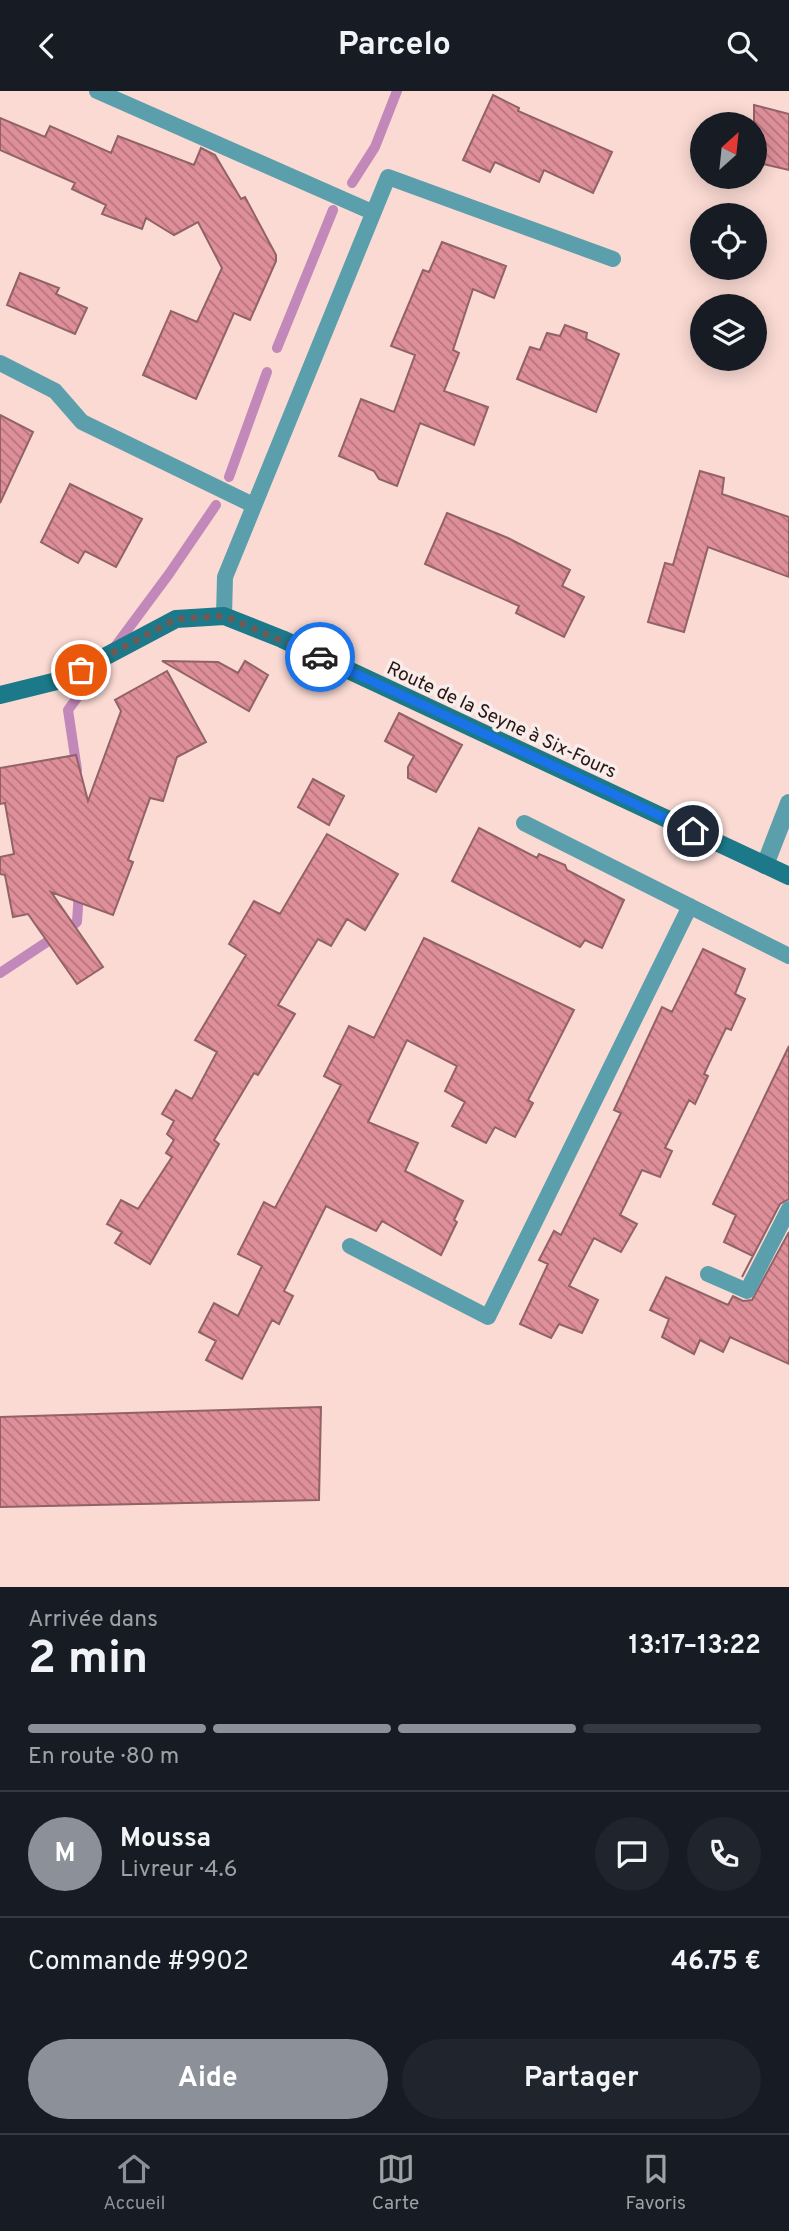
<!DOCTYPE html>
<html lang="fr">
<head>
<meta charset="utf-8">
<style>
	:root { --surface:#171b24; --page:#20242c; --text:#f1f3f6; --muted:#9ea1a6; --line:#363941; --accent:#8c9099 }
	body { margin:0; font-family:Overpass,sans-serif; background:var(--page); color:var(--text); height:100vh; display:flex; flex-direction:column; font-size:26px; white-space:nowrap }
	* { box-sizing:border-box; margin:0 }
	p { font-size:23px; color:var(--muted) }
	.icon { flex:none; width:38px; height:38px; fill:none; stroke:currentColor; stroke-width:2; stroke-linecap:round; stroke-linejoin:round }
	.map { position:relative; height:1496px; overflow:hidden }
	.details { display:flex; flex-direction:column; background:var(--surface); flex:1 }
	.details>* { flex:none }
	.needle { width:46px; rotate:27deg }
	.tools { position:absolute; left:690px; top:21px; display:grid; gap:14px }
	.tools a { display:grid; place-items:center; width:77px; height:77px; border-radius:50%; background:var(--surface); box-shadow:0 4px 18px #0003; font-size:35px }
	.pin { position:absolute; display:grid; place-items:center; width:60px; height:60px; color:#fff; margin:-30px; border:4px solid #fff; border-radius:50%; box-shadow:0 2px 7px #0007 }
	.courier { position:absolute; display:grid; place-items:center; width:70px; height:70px; margin:-35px; border:5px solid #1a73e8; border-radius:50%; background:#fff; color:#222; box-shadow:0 2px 9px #0007 }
	.head em { font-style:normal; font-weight:700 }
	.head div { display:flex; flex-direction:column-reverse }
	.head { display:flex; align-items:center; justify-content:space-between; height:119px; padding:0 28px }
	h1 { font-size:46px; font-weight:700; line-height:52px }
	.bar { display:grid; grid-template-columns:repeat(4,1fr); gap:10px 7px; align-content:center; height:84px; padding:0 28px }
	.bar i { height:9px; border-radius:5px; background:var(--line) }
	.bar .current { background:var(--accent) }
	.bar p { grid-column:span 4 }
	.line { display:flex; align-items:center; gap:18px; padding:0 28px; border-top:2px solid var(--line) }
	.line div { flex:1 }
	.round { display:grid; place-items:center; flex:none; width:74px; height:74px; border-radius:37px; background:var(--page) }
	.button { display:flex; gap:14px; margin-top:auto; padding:14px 28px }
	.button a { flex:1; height:80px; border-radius:42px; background:var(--accent); color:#fff; font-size:28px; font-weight:700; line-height:80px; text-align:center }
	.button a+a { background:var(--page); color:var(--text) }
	header { display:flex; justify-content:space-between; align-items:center; height:91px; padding:0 28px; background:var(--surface); font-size:32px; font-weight:700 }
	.tab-bar { display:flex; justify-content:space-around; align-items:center; height:98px; border-top:2px solid var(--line); background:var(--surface); font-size:19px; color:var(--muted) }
	.tab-bar a { display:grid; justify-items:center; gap:4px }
	.tab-bar .current { color:var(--accent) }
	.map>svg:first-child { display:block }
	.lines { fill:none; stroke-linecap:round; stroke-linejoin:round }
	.stream { stroke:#c288b9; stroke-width:10 }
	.building { fill:url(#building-back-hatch); stroke:#916267; stroke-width:2 }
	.lane { stroke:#5c9fac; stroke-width:16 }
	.street { stroke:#5c9fac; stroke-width:18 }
	.secondary { stroke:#1c7989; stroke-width:18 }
	.done { stroke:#715a55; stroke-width:7; stroke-dasharray:0 12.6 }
	.route { stroke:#1a73e8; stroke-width:9 }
	.labels { text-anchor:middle; stroke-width:7; stroke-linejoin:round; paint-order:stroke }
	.street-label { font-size:19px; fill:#271511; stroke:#f8edeb }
</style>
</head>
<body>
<header><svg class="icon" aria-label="back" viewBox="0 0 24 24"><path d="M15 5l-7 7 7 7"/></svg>Parcelo<svg class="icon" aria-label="search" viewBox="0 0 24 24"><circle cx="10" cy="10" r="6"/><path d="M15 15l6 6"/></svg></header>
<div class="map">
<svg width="789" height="1496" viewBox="0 0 789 1496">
	<defs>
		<pattern id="building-back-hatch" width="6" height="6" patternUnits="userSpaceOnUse" patternTransform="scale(1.75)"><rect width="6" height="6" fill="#df8f99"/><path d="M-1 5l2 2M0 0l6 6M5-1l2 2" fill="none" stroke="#b5747b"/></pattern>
	</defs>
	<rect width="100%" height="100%" fill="#fadad3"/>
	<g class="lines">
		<path class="stream" d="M 352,92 L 375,56 L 397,0
			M 277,257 L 333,119
			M 229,386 L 267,281
			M 77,679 L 68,619 L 169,483 L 216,414
			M 0,882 L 77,831 L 79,800"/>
	</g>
	<path class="building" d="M 493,4 L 519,17 L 518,20 L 612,61 L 593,102 L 544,79 L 539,91 L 495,71 L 490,81 L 463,69 Z
		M 754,14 L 789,23 L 789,79 L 754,71 Z
		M 0,27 L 45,46 L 50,35 L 111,62 L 118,45 L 194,74 L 201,57 L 215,64 L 241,108 L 245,106 L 276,164 L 276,170 L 250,229 L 234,222 L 196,308 L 143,284 L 171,220 L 197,231 L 222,177 L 198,131 L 174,144 L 146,127 L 142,138 L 102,123 L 106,114 L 72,98 L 75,92 L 0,59 Z
		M 442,151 L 506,175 L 494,207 L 473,198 L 453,259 L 459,262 L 444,300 L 488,316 L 474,354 L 420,332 L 397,395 L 379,388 L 374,380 L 339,365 L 361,308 L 394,321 L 415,264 L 391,255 L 423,179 L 429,181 Z
		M 20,182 L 59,197 L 56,203 L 87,217 L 75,243 L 7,214 Z
		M 565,234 L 587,242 L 586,248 L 619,263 L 596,321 L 517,288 L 530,256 L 540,259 L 547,242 L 560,245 Z
		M 0,324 L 33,341 L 0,412 Z
		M 700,380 L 724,387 L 722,403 L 789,426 L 789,486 L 708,456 L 684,541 L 648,531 L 665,472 L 673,474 Z
		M 70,393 L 142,428 L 116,476 L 85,460 L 78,472 L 41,451 Z
		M 447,422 L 508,447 L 570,479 L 562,495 L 584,506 L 564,546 L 516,522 L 519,515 L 425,473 Z
		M 162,570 L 218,571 L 238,582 L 245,570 L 268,584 L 249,620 Z
		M 167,580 L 206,651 L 177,666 L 163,710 L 150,707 L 128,769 L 133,771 L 113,824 L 51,801 L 103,876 L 77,893 L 28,823 L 13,826 L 5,784 L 0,783 L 0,766 L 14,763 L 5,712 L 0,713 L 0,677 L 76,664 L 88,710 L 121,620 L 115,609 Z
		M 399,622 L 462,654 L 436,701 L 408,687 L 408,676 L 414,665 L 385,650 Z
		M 313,688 L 344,705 L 329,734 L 298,716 Z
		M 479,737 L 537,767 L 539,763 L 565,774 L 567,779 L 624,809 L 602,857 L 585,849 L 580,856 L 452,790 Z
		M 327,743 L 398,783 L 365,839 L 347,828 L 331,855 L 318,848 L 278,914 L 295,923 L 258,984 L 254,982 L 214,1049 L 219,1053 L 150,1173 L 115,1152 L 122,1141 L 107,1133 L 121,1109 L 138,1118 L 172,1066 L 166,1062 L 174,1049 L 167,1043 L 174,1030 L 162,1023 L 176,999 L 192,1008 L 217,961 L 195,949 L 246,864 L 229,853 L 254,810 L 280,823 Z
		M 424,847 L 574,919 L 528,1009 L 533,1012 L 515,1046 L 495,1036 L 486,1052 L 452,1035 L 465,1011 L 445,1000 L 457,975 L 407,949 L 368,1031 L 418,1052 L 405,1080 L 463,1110 L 454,1129 L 457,1131 L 441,1164 L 382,1130 L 376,1140 L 326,1115 L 284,1200 L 293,1205 L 279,1233 L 272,1229 L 242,1288 L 206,1269 L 216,1250 L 199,1241 L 214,1212 L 238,1225 L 262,1175 L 238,1163 L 264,1111 L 275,1117 L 341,994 L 324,985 L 349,935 L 374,947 Z
		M 703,858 L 745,878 L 735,903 L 745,908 L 731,939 L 726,937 L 704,983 L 708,985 L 695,1013 L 689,1009 L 665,1057 L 672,1060 L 660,1086 L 642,1079 L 620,1124 L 637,1133 L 621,1161 L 594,1147 L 569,1195 L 598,1209 L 582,1242 L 559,1233 L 551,1247 L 520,1233 L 548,1173 L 539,1169 L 554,1140 L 561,1144 L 621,1022 L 614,1019 L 662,916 L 672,921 Z
		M 789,955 L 789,1108 L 780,1113 L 742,1186 L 753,1165 L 724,1151 L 736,1124 L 713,1113 Z
		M 789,1141 L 789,1273 L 730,1246 L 723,1261 L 700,1249 L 694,1263 L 662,1246 L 669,1228 L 650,1219 L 666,1186 L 728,1214 L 733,1205 L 743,1210 L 752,1209 Z
		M 321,1316 L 319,1409 L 0,1416 L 0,1326 Z"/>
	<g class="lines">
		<path class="lane" d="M 97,0 L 372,121
			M 0,272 L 55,300 L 82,331 L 253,414
			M 224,525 L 225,486 L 388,86 L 613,168
			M 524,732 L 789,865
			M 350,1155 L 488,1226 L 690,815
			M 708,1183 L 747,1200 L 789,1118"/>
		<path class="street" d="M 765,774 L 789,712"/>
		<path class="secondary" d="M 0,604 L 61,589 L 176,528 L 224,525 L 282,548 L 789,785"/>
	</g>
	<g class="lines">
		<path class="done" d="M 81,579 L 176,528 L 224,525 L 320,566"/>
		<path class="route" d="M 320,566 L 693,740"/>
	</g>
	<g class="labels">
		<g class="street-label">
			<text transform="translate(502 628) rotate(25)" y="7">Route de la Seyne à Six-Fours</text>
		</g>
	</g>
</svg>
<div class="tools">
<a><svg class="needle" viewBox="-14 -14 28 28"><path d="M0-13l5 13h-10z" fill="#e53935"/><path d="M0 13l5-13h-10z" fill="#9ea1a6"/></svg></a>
<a><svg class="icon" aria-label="locate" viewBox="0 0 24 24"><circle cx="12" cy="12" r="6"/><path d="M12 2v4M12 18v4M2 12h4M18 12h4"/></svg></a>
<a><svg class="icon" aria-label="layers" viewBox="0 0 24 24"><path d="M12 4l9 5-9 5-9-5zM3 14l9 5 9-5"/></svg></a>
</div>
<div class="pin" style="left:81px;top:579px;background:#ea580c"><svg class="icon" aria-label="bag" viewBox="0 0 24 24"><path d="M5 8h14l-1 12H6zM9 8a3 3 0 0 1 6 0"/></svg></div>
<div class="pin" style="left:693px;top:740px;background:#1f2937"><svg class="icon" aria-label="home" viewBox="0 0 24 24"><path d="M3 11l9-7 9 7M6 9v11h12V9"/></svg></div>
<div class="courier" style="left:320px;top:566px"><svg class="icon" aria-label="car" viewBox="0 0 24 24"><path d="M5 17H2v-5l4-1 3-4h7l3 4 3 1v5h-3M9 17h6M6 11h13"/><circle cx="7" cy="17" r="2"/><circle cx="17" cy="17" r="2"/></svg></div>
</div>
<section class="details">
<div class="head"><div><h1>2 min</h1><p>Arrivée dans</p></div><em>13:17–13:22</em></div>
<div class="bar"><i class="current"></i><i class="current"></i><i class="current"></i><i></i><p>En route · 80 m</p></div>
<div class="line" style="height:126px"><b class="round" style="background:var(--accent);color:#fff">M</b><div><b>Moussa</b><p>Livreur · 4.6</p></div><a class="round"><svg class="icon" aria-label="chat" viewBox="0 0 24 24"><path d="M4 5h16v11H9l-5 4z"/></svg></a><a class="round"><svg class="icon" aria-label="phone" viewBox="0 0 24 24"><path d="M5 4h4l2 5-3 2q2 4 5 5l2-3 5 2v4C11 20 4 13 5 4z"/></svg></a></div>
<div class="line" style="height:91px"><div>Commande #9902</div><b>46.75 €</b></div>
<div class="button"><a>Aide</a><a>Partager</a></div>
</section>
<nav class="tab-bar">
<a class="current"><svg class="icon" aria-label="home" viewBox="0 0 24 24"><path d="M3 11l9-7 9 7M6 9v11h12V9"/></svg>Accueil</a>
<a><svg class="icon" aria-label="map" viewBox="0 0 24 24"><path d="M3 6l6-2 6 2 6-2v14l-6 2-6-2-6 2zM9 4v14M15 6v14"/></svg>Carte</a>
<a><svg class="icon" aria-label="saved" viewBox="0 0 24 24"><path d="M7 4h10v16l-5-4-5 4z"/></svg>Favoris</a>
</nav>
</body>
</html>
